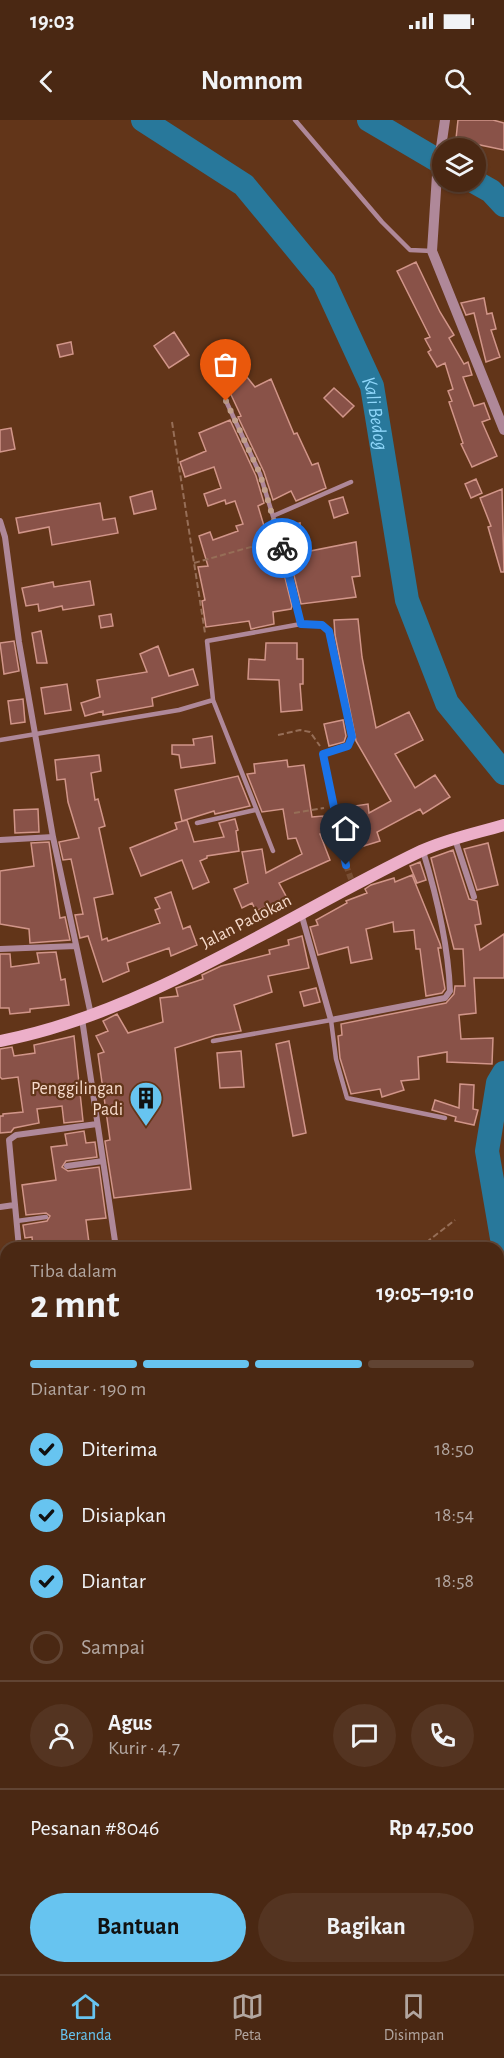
<!DOCTYPE html>
<html lang="id">
<head>
<meta charset="utf-8">
<style>
	:root { --surface:#4a2813; --page:#543421; --text:#f1f3f6; --muted:#b2a6a0; --line:#614433; --accent:#67c4f0 }
	body { margin:0; font-family:"Alegreya Sans",sans-serif; background:var(--page); color:var(--text); height:100vh; display:flex; flex-direction:column; font-size:22px; white-space:nowrap }
	* { box-sizing:border-box; margin:0 }
	p { font-size:20px; color:var(--muted) }
	.icon { flex:none; width:33px; height:33px; fill:none; stroke:currentColor; stroke-width:2; stroke-linecap:round; stroke-linejoin:round }
	.map { position:relative; flex:1; overflow:hidden }
	.panel { position:absolute; left:0px; top:1122px; width:504px; height:732px; display:flex; flex-direction:column; background:var(--surface); border-radius:18px 18px 0 0; box-shadow:0 2px 4px #0004,0 0 0 2px var(--line) }
	.panel>* { flex:none }
	.fabs { position:absolute; left:432px; top:18px; display:grid; gap:12px }
	.fabs a { display:grid; place-items:center; width:54px; height:54px; border-radius:50%; background:var(--surface); box-shadow:0 2px 4px #0004,0 0 0 2px var(--line); font-size:30px }
	.pin { position:absolute; display:grid; place-items:center; width:51px; height:51px; color:#fff; margin:-62px -26px; border-radius:50% 50% 50% 0; rotate:-45deg; box-shadow:0 0 6px #0007 }
	.pin .icon { rotate:45deg }
	.courier { position:absolute; display:grid; place-items:center; width:60px; height:60px; margin:-30px; border:4px solid #1a73e8; border-radius:50%; background:#fff; color:#222; box-shadow:0 2px 8px #0007 }
	.summary em { font-style:normal; font-weight:700 }
	.summary div { display:flex; flex-direction:column-reverse }
	.summary { display:flex; align-items:center; justify-content:space-between; height:102px; padding:0 30px }
	h1 { font-size:39px; font-weight:700; line-height:45px }
	.bar { display:grid; grid-template-columns:repeat(4,1fr); gap:9px 6px; align-content:center; height:72px; padding:0 30px }
	.bar i { height:8px; border-radius:4px; background:var(--line) }
	.bar .on { background:var(--accent) }
	.bar p { grid-column:span 4 }
	.line { display:flex; align-items:center; gap:15px; padding:0 30px; border-top:2px solid var(--line) }
	.line div { flex:1 }
	.round { display:grid; place-items:center; flex:none; width:63px; height:63px; border-radius:32px; background:var(--page) }
	ol { padding:0 30px; list-style:none }
	li { display:flex; align-items:center; gap:18px; height:66px }
	li p { margin-inline-start:auto }
	li .icon { padding:6px; border-radius:50%; background:var(--accent); color:#111; stroke-width:4 }
	li:last-child { color:var(--muted) }
	li i { width:33px; height:33px; border:3px solid var(--line); border-radius:50% }
	.action { display:flex; gap:12px; margin-top:auto; padding:12px 30px }
	.action a { flex:1; height:69px; border-radius:36px; background:var(--accent); color:#111; font-size:24px; font-weight:700; line-height:69px; text-align:center }
	.action a+a { background:var(--page); color:var(--text) }
	.status { display:flex; justify-content:space-between; align-items:center; height:42px; padding:0 30px; background:var(--surface); direction:ltr }
	.status svg { height:16px; fill:currentColor }
	header { display:flex; justify-content:space-between; align-items:center; height:78px; padding:0 30px; background:var(--surface); font-size:27px; font-weight:700 }
	.dock { display:flex; justify-content:space-around; align-items:center; height:84px; border-top:2px solid var(--line); background:var(--surface); font-size:16px; color:var(--muted) }
	.dock a { display:grid; justify-items:center; gap:3px }
	.dock .on { color:var(--accent) }
	.map>svg:first-child { display:block }
	.green { fill:#55560b }
	.lines { fill:none; stroke-linecap:round; stroke-linejoin:round }
	.river { stroke:#28789b; stroke-width:24 }
	.building { fill:#895248; stroke:#d19589; stroke-width:1.5 }
	.minor-tunnel { stroke:#784e34; stroke-width:6; stroke-dasharray:6 3; stroke-linecap:butt }
	.path { stroke:#966e57; stroke-width:2; stroke-dasharray:6 3; stroke-linecap:butt }
	.service { stroke:#af8899; stroke-width:4.5 }
	.minor { stroke:#af8899; stroke-width:6 }
	.tertiary { stroke:#af8899; stroke-width:10 }
	.secondary { stroke:#ecafc9; stroke-width:12 }
	.trunk { stroke:#feeef4; stroke-width:16 }
	.done { stroke:#c2a08d; stroke-width:6; stroke-dasharray:0 10.8 }
	.route { stroke:#1a73e8; stroke-width:8 }
	.labels { text-anchor:middle; stroke-width:4.5; stroke-linejoin:round; paint-order:stroke }
	.street-label { font-size:18px; fill:#f6dacb; stroke:#623519 }
	.poi-label { font-size:18px; fill:#f6dacb; stroke:#623519; text-anchor:end }
	.water-label { font-size:20px; font-style:italic; fill:#8ed6fa; stroke:#623519 }
</style>
</head>
<body>
<div class="status"><b>19:03</b><svg viewBox="0 0 49 12"><path d="M0 12V9h3v3zM5 12V6h3v6zM10 12V3h3v9zM15 12V0h3v12zM26 1h20v11H26zM47 4h2v5h-2z"/></svg></div>
<header><svg class="icon" aria-label="back" viewBox="0 0 24 24"><path d="M15 5l-7 7 7 7"/></svg>Nomnom<svg class="icon" aria-label="search" viewBox="0 0 24 24"><circle cx="10" cy="10" r="6"/><path d="M15 15l6 6"/></svg></header>
<div class="map">
<svg width="504" height="1854" viewBox="0 0 504 1854">
	<rect width="100%" height="100%" fill="#623519"/>
	<path class="green" d="M 6,1410 L 6,1539 L 0,1540 L 0,1411 Z"/>
	<g class="lines">
		<g class="river">
			<path id="s1" d="M 143,0 L 244,65 L 324,162 L 372,266 L 407,480 L 447,583 L 504,653"/>
			<path d="M 369,0 L 442,43"/>
			<path d="M 475,62 L 491,71 L 504,85"/>
			<path d="M 504,953 L 498,963 L 487,1031 L 504,1130"/>
		</g>
	</g>
	<path class="building" d="M 458,0 L 493,0 L 504,3 L 504,30 L 475,24 L 474,28 L 455,28 Z
		M 416,142 L 440,192 L 454,215 L 449,218 L 464,244 L 468,242 L 472,255 L 463,257 L 474,286 L 484,283 L 490,299 L 482,302 L 497,336 L 472,347 L 461,324 L 463,323 L 449,282 L 452,281 L 448,271 L 453,269 L 445,243 L 437,247 L 428,232 L 431,230 L 425,219 L 430,217 L 397,151 Z
		M 484,178 L 487,194 L 492,193 L 496,209 L 491,210 L 500,237 L 486,242 L 474,193 L 466,195 L 461,183 Z
		M 174,212 L 189,235 L 169,248 L 154,226 Z
		M 71,222 L 73,234 L 60,237 L 57,225 Z
		M 224,242 L 230,251 L 238,246 L 255,267 L 271,259 L 294,314 L 297,313 L 312,345 L 318,343 L 326,368 L 296,381 L 291,371 L 273,380 L 264,352 L 238,297 L 241,296 L 226,264 L 224,266 L 213,249 Z
		M 334,268 L 354,286 L 343,297 L 324,278 Z
		M 230,300 L 256,356 L 264,383 L 258,386 L 270,426 L 277,425 L 292,486 L 291,489 L 273,492 L 274,504 L 251,509 L 249,501 L 206,507 L 202,481 L 205,480 L 198,447 L 208,446 L 199,416 L 210,412 L 213,420 L 238,411 L 236,406 L 243,404 L 235,381 L 226,384 L 225,380 L 208,386 L 204,374 L 221,368 L 214,347 L 185,357 L 180,342 L 206,331 L 199,313 Z
		M 11,308 L 15,329 L 0,332 L 0,310 Z
		M 476,359 L 482,373 L 471,378 L 465,364 Z
		M 502,369 L 504,452 L 501,452 L 488,407 L 491,406 L 480,378 Z
		M 152,371 L 156,389 L 134,394 L 130,377 Z
		M 343,377 L 348,393 L 334,398 L 329,381 Z
		M 100,383 L 103,400 L 115,398 L 118,413 L 52,425 L 49,407 L 19,413 L 16,398 Z
		M 300,403 L 301,413 L 304,412 L 306,420 L 308,419 L 310,431 L 356,422 L 360,456 L 352,457 L 356,477 L 301,484 L 286,423 L 290,422 L 287,406 Z
		M 90,461 L 94,485 L 63,490 L 62,486 L 39,491 L 38,484 L 26,486 L 22,468 L 53,462 L 54,467 Z
		M 111,494 L 113,506 L 101,508 L 99,496 Z
		M 358,499 L 362,537 L 376,608 L 409,592 L 423,620 L 395,634 L 415,668 L 435,655 L 450,677 L 423,694 L 420,689 L 377,712 L 380,721 L 354,729 L 347,706 L 345,706 L 342,688 L 368,684 L 369,693 L 391,681 L 356,621 L 335,515 L 334,500 Z
		M 41,511 L 47,543 L 37,543 L 32,513 Z
		M 14,521 L 19,551 L 4,554 L 0,523 Z
		M 266,523 L 297,523 L 297,539 L 303,539 L 303,564 L 300,564 L 302,590 L 281,592 L 279,560 L 248,559 L 249,539 L 265,540 Z
		M 158,526 L 169,556 L 193,549 L 198,565 L 152,578 L 153,586 L 103,595 L 103,591 L 85,596 L 81,583 L 100,577 L 97,560 L 147,552 L 140,534 Z
		M 67,564 L 71,590 L 45,594 L 41,568 Z
		M 23,579 L 25,602 L 11,604 L 8,581 Z
		M 343,600 L 346,616 L 344,622 L 329,626 L 324,604 Z
		M 212,616 L 215,643 L 181,648 L 179,635 L 172,634 L 172,625 L 194,625 L 193,619 Z
		M 99,635 L 101,651 L 91,653 L 95,680 L 98,679 L 105,706 L 99,708 L 113,774 L 94,778 L 102,820 L 107,818 L 108,821 L 160,803 L 155,790 L 160,788 L 155,778 L 171,772 L 183,809 L 190,806 L 197,825 L 171,836 L 169,828 L 127,843 L 129,851 L 103,862 L 88,816 L 80,818 L 75,795 L 83,794 L 71,739 L 63,740 L 59,722 L 79,718 L 68,682 L 65,659 L 57,660 L 55,640 Z
		M 287,640 L 288,647 L 304,645 L 312,697 L 323,696 L 326,713 L 320,714 L 330,740 L 279,763 L 287,778 L 256,791 L 252,783 L 242,788 L 234,769 L 248,763 L 242,732 L 262,729 L 266,753 L 302,734 L 296,718 L 288,719 L 283,689 L 262,692 L 247,654 L 255,653 L 254,644 Z
		M 238,656 L 250,686 L 215,694 L 214,691 L 182,701 L 175,670 Z
		M 38,689 L 39,712 L 15,713 L 14,690 Z
		M 235,699 L 238,710 L 236,711 L 239,731 L 207,736 L 207,738 L 200,741 L 209,762 L 193,769 L 182,740 L 141,756 L 130,728 L 177,709 L 175,703 L 187,700 L 194,722 L 224,717 L 219,703 Z
		M 49,722 L 60,798 L 65,797 L 70,820 L 30,823 L 29,809 L 0,804 L 0,751 L 34,746 L 31,723 Z
		M 488,723 L 498,765 L 477,770 L 464,729 Z
		M 453,730 L 469,779 L 477,781 L 481,804 L 475,805 L 480,830 L 504,814 L 504,858 L 474,858 L 476,893 L 459,895 L 461,919 L 493,918 L 492,944 L 447,942 L 447,932 L 418,937 L 419,959 L 401,961 L 404,970 L 382,977 L 380,969 L 351,974 L 340,938 L 338,916 L 342,915 L 341,904 L 446,883 L 454,874 L 455,866 L 465,866 L 463,829 L 454,829 L 431,738 Z
		M 420,742 L 426,760 L 417,763 L 410,746 Z
		M 412,755 L 440,824 L 441,828 L 438,828 L 445,869 L 442,873 L 426,876 L 420,829 L 416,829 L 414,810 L 394,812 L 393,802 L 366,809 L 372,839 L 351,843 L 348,827 L 318,835 L 310,807 L 318,805 L 316,800 L 347,783 L 346,781 L 367,773 L 365,769 L 371,765 L 394,758 L 395,762 Z
		M 302,816 L 309,848 L 268,856 L 272,872 L 234,885 L 241,911 L 216,915 L 175,928 L 191,1069 L 114,1078 L 105,1021 L 110,1020 L 98,934 L 104,932 L 96,916 L 108,911 L 103,901 L 117,894 L 128,913 L 163,902 L 160,878 L 178,876 L 176,868 L 203,859 L 202,855 L 221,846 L 270,834 L 269,830 L 289,825 L 288,820 Z
		M 56,832 L 61,860 L 65,859 L 69,885 L 30,889 L 30,892 L 10,894 L 9,888 L 0,888 L 0,834 L 10,834 L 11,847 L 39,843 L 37,833 Z
		M 316,868 L 320,882 L 304,886 L 300,872 Z
		M 74,916 L 83,1001 L 64,1003 L 62,986 L 37,989 L 39,1003 L 14,1008 L 11,1012 L 0,1013 L 0,996 L 3,996 L 3,994 L 23,992 L 18,957 L 2,959 L 0,957 L 0,929 L 12,927 L 14,936 L 35,933 L 34,925 Z
		M 289,921 L 306,1013 L 293,1016 L 276,924 Z
		M 241,931 L 244,967 L 220,968 L 217,933 Z
		M 460,964 L 474,965 L 473,989 L 478,990 L 474,1005 L 455,1001 L 456,997 L 432,990 L 435,980 L 459,988 Z
		M 84,1011 L 86,1023 L 95,1022 L 97,1037 L 66,1041 L 62,1047 L 68,1051 L 99,1047 L 106,1098 L 86,1100 L 89,1123 L 84,1124 L 84,1128 L 33,1128 L 32,1117 L 25,1118 L 23,1105 L 47,1101 L 50,1096 L 46,1093 L 26,1095 L 22,1065 L 56,1060 L 51,1027 L 67,1025 L 65,1014 Z"/>
	<g class="lines">
		<path class="minor-tunnel" d="M 346,745 L 351,759"/>
		<path class="path" d="M 172,302 L 205,513
			M 194,443 L 272,421
			M 278,615 L 300,610 L 310,612 L 320,626
			M 294,693 L 324,688
			M 419,1128 L 455,1100
			M 498,1396 L 501,1417"/>
		<path class="service" d="M 295,0 L 382,102 L 410,130 L 432,131
			M 273,396 L 351,362
			M 213,580 L 273,731
			M 0,620 L 179,590 L 213,580 L 207,521 L 301,504 L 280,419 L 260,354 L 226,281
			M 197,703 L 255,690
			M 213,921 L 331,900 L 336,939 L 347,978 L 445,998
			M 17,1101 L 46,1097
			M 0,1798 L 6,1799
			M 28,1854 L 30,1848"/>
		<path class="minor" d="M 0,401 L 5,417 L 19,522 L 53,717 L 91,895
			M 301,504 L 323,505 L 329,511 L 352,617 L 348,626 L 323,634 L 346,745
			M 455,719 L 474,777
			M 0,720 L 53,717
			M 301,793 L 331,900 L 445,878 L 450,871 C 448,823 437,777 423,731
			M 0,829 L 76,826
			M 82,899 L 116,1128
			M 67,1046 L 103,1041
			M 0,1087 L 14,1085
			M 19,1128 L 9,1020 L 16,1015 L 97,1004
			M 0,1312 L 6,1312
			M 498,1425 L 504,1425
			M 282,1848 L 286,1854"/>
		<path class="tertiary" d="M 445,0 L 437,55 L 432,131 L 504,310
			M 498,1588 L 504,1588
			M 0,1593 L 6,1593"/>
		<path class="secondary" d="M 0,921 C 147,893 287,795 421,731 C 447,719 477,713 504,705"/>
		<path class="trunk" d="M 498,1552 L 504,1552
			M 0,1556 L 6,1556
			M 0,1568 L 6,1568
			M 498,1578 L 504,1578
			M 0,1583 L 6,1583"/>
	</g>
	<g class="lines">
		<path class="done" d="M 226,281 L 260,354 L 282,428"/>
		<path class="route" d="M 282,428 L 301,504 L 322,505 L 329,511 L 352,617 L 348,626 L 323,634 L 346,745"/>
	</g>
	<defs>
		<symbol id="building-pin" viewBox="-11 -11 22 30"><path d="M0 17L-7.5 6A9.5 9.5 0 1 1 7.5 6Z" fill="#67c4f0" stroke="#623519"/><path d="M-4-6H4V6H1V3H-1V6H-4ZM-2.5-4.3h1.7v1.8h-1.7ZM.8-4.3h1.7v1.8H.8ZM-2.5-1h1.7V.8h-1.7ZM.8-1h1.7V.8H.8Z" fill="#111"/></symbol>
	</defs>
	<g fill-rule="evenodd">
		<use href="#building-pin" x="127" y="959" width="38" height="52"/>
	</g>
	<g class="labels">
		<g class="street-label">
			<text transform="translate(246 801) rotate(-27)" y="6">Jalan Padokan</text>
		</g>
		<g class="poi-label">
			<text x="123" y="974">Penggilingan<tspan x="123" dy="21">Padi</tspan></text>
		</g>
		<g class="water-label">
			<text dy="7" stroke="none"><textPath href="#s1" startOffset="388">Kali Bedog</textPath></text>
		</g>
	</g>
</svg>
<div class="fabs">
<a><svg class="icon" aria-label="layers" viewBox="0 0 24 24"><path d="M12 4l9 5-9 5-9-5zM3 14l9 5 9-5"/></svg></a>
</div>
<div class="pin" style="left:226px;top:281px;background:#ea580c"><svg class="icon" aria-label="bag" viewBox="0 0 24 24"><path d="M5 8h14l-1 12H6zM9 8a3 3 0 0 1 6 0"/></svg></div>
<div class="pin" style="left:346px;top:745px;background:#1f2937"><svg class="icon" aria-label="home" viewBox="0 0 24 24"><path d="M3 11l9-7 9 7M6 9v11h12V9"/></svg></div>
<div class="courier" style="left:282px;top:428px"><svg class="icon" aria-label="bike" viewBox="0 0 24 24"><circle cx="6" cy="16" r="4"/><circle cx="18" cy="16" r="4"/><path d="M6 16l4-8h5l3 8M10 8l3 8H6M13 5h3"/></svg></div>
<section class="panel">
<div class="summary"><div><h1>2 mnt</h1><p>Tiba dalam</p></div><em>19:05–19:10</em></div>
<div class="bar"><i class="on"></i><i class="on"></i><i class="on"></i><i></i><p>Diantar · 190 m</p></div>
<ol>
<li><svg class="icon" aria-label="check" viewBox="0 0 24 24"><path d="M5 12l5 5 9-10"/></svg>Diterima<p>18:50</p></li>
<li><svg class="icon" aria-label="check" viewBox="0 0 24 24"><path d="M5 12l5 5 9-10"/></svg>Disiapkan<p>18:54</p></li>
<li><svg class="icon" aria-label="check" viewBox="0 0 24 24"><path d="M5 12l5 5 9-10"/></svg>Diantar<p>18:58</p></li>
<li><i></i>Sampai</li>
</ol>
<div class="line" style="height:108px"><a class="round"><svg class="icon" aria-label="person" viewBox="0 0 24 24"><circle cx="12" cy="8" r="4"/><path d="M4 21q1-7 8-7t8 7"/></svg></a><div><b>Agus</b><p>Kurir · 4.7</p></div><a class="round"><svg class="icon" aria-label="chat" viewBox="0 0 24 24"><path d="M4 5h16v11H9l-5 4z"/></svg></a><a class="round"><svg class="icon" aria-label="phone" viewBox="0 0 24 24"><path d="M5 4h4l2 5-3 2q2 4 5 5l2-3 5 2v4C11 20 4 13 5 4z"/></svg></a></div>
<div class="line" style="height:78px"><div>Pesanan #8046</div><b>Rp 47,500</b></div>
<div class="action"><a>Bantuan</a><a>Bagikan</a></div>
</section>
</div>
<nav class="dock">
<a class="on"><svg class="icon" aria-label="home" viewBox="0 0 24 24"><path d="M3 11l9-7 9 7M6 9v11h12V9"/></svg>Beranda</a>
<a><svg class="icon" aria-label="map" viewBox="0 0 24 24"><path d="M3 6l6-2 6 2 6-2v14l-6 2-6-2-6 2zM9 4v14M15 6v14"/></svg>Peta</a>
<a><svg class="icon" aria-label="saved" viewBox="0 0 24 24"><path d="M7 4h10v16l-5-4-5 4z"/></svg>Disimpan</a>
</nav>
</body>
</html>
